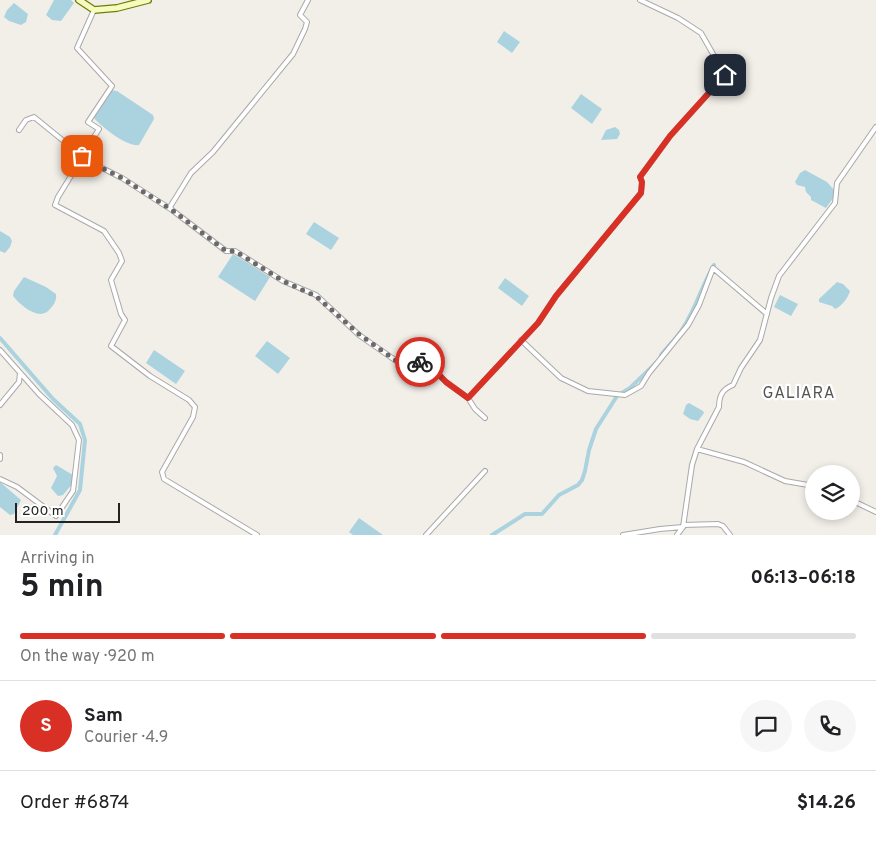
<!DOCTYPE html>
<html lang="en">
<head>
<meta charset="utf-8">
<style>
	:root { --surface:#fff; --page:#f6f6f6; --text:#202124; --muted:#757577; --line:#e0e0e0; --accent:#d93025 }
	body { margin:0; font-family:Overpass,sans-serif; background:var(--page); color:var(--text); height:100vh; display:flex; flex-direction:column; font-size:19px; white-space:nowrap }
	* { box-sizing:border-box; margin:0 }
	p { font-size:16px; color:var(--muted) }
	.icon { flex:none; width:28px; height:28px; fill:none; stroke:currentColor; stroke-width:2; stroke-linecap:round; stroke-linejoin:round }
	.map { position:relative; height:535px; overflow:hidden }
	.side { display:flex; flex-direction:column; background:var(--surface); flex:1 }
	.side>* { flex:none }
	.tools { position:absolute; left:805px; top:465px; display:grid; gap:10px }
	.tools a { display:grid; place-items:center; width:55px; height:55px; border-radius:50%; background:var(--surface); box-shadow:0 2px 8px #0003; font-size:25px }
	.scale { position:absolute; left:15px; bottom:12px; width:105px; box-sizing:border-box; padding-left:5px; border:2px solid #222; border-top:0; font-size:14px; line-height:18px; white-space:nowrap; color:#222; -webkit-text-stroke:4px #fff; paint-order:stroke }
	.pin { position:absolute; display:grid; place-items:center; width:42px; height:42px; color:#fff; margin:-21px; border-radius:10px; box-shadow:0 2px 8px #0006 }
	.courier { position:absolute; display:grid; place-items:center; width:50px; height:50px; margin:-25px; border:4px solid #d93025; border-radius:50%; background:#fff; color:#222; box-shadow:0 1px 6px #0007 }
	.summary em { font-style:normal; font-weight:700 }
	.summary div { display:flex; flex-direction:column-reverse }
	.summary { display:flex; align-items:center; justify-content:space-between; height:85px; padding:0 20px }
	h1 { font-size:32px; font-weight:700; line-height:38px }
	.bar { display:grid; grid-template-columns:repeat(4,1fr); gap:8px 5px; align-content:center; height:60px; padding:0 20px }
	.bar i { height:6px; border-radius:4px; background:var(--line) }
	.bar .active { background:var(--accent) }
	.bar p { grid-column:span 4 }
	.line { display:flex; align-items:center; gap:12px; padding:0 20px; border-top:1px solid var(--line) }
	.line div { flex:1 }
	.round { display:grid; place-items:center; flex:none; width:52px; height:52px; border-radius:26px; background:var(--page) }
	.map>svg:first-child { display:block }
	.water { fill:#aad3df }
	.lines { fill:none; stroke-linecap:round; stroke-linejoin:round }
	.canal { stroke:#aad3df; stroke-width:4 }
	.minor-casing { stroke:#a9a9a9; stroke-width:6 }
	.secondary-casing { stroke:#707d05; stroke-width:8 }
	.minor { stroke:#fff; stroke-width:4 }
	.secondary { stroke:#f7fabf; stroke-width:5.5 }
	.done { stroke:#6b6a68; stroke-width:5; stroke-dasharray:0 9 }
	.route { stroke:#d93025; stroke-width:6 }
	.labels { text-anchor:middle; stroke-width:4.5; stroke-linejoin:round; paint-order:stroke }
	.quarter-label { font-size:16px; letter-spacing:1px; fill:#555; stroke:#fff }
</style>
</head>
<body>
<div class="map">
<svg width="876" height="535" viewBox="0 0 876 535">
	<rect width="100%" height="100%" fill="#f2efe9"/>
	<path class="water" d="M 54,0 L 71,0 L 74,3 L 61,21 L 52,20 L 46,15 Z
		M 14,3 L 28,14 L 26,22 L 21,25 L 9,21 L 4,17 L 7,10 Z
		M 504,31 L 520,42 L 512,53 L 497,42 Z
		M 111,90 L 117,91 L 153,115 L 154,119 L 139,145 C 126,147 102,127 94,118 Z
		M 581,94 L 602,109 L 592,124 L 571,108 Z
		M 615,127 L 619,130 L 620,134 L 617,139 L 601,140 L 606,130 Z
		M 805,170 L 827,182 L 835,191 L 834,197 L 826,208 L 811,200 L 811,197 L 806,192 L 805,187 L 797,185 L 795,182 L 800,173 Z
		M 314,222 L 339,238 L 331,250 L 306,234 Z
		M 0,231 L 10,237 L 12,241 L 10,247 L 5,253 L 0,251 Z
		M 233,254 L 270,277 L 255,301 L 218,277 Z
		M 24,277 L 46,287 L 56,294 C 57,300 54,305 50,309 C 40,322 21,306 13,296 L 14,291 Z
		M 505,278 L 529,296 L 522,306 L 498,288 Z
		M 837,282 L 843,284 L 850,291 C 848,298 842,306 835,309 L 832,306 L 819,302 L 819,299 Z
		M 780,295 L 798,304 L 791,316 L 774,307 Z
		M 267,341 L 290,358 L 278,374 L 255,356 Z
		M 154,350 L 185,371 L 176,384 L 146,363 Z
		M 689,403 L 703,411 L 704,413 L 698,421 L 690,419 L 683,414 L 686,405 Z
		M 56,465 L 73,475 L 73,483 L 63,495 L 58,496 L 51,488 L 57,476 L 53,468 Z
		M 0,482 L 21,500 L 14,514 L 10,515 L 0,507 Z
		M 359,518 L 383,535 L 353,535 L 349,532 Z"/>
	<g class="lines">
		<path class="canal" d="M 0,338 L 53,399 L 80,424 L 85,440 L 80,490 L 55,535
			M 661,355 C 668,346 677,338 683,328 C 696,308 702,285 714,265
			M 492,535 L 525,514 L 542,514 L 559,495 L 578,485 L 582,480 L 585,471 L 589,450 L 596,429 L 617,396 L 630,388 L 656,363"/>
		<defs>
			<path id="minor" d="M 19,130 L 26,120 L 34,117 L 82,156
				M 82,158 L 82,156 L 99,129 L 88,122 L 112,86 L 77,48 L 94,10
				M 172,210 L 170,207 L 191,173 L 213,152 L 293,54 L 305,29 L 307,22 L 300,15 L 308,0
				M 521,340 L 561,378 L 588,391 L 625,395 L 641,386 L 649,373 L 688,325 L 699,305 L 713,268 L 767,314
				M 0,350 L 39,394 L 72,425 L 79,440 L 73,491 L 56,516 L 17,487 L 0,479
				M 468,398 L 475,409 L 485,418
				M 0,405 L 19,382 L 20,373
				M 697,449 L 744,462 L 785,481 L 814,486
				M 0,455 L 0,459
				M 851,500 L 876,512
				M 683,525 L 718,524 L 723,526 L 730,535
				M 257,535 L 164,479 L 162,472 L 193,417 L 195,407 L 189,400 L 150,376 L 111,346 L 125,320 L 121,314 L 111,280 L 122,261 L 119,253 L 104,231 L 55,205 L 58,197 L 82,158 L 122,178 L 172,210 L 226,251 L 235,251 L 283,281 L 316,295 L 359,335 L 405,367 L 412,371 L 423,359 L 446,382 L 468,398 L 538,323 L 556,296 L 641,193 L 642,182 L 640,177 L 671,135 L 725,75 L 701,33 L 678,18 L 640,0
				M 426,535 L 485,471
				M 623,535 L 660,529 L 683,527
				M 677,535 L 683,527 L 692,465 L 697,449 L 719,407 C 719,395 723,389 733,385 L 741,368 L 760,340 L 771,298 L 779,276 L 835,203 L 837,183 L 876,127"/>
			<path id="secondary" d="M 79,0 L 94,10 L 117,8 L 148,0"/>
		</defs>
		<use href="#minor" class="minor-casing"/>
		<use href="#secondary" class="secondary-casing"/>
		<use href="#minor" class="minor"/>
		<use href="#secondary" class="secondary"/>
	</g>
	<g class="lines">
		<path class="done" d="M 82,156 L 82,158 L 122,178 L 172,210 L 226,251 L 235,251 L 283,281 L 316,296 L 360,335 L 405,367 L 412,370 L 420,362"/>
		<path class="route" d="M 420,362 L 423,358 L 446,382 L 468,398 L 538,323 L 556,296 L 641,193 L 642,182 L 640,177 L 670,136 L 725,75"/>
	</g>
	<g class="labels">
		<g class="quarter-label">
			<text x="799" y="398">GALIARA</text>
		</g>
	</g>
</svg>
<div class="tools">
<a><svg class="icon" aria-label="layers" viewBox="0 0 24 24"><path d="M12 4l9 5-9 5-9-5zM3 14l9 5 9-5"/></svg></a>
</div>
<div class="scale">200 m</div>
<div class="pin" style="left:82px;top:156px;background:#ea580c"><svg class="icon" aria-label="bag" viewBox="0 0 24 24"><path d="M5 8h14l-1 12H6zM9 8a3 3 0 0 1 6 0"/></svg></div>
<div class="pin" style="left:725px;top:75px;background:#1f2937"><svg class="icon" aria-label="home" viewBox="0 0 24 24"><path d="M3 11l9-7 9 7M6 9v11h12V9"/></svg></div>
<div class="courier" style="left:420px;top:362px"><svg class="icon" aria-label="bike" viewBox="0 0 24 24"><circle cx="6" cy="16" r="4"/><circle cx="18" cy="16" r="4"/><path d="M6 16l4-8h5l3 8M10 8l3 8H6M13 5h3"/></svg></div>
</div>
<section class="side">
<div class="summary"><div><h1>5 min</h1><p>Arriving in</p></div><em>06:13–06:18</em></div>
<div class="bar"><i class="active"></i><i class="active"></i><i class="active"></i><i></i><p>On the way · 920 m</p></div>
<div class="line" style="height:90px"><b class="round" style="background:var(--accent);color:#fff">S</b><div><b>Sam</b><p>Courier · 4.9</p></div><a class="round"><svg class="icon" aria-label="chat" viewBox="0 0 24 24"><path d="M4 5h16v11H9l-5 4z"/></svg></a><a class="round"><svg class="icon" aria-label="phone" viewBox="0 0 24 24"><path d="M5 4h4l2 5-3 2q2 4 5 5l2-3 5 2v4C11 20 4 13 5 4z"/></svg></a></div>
<div class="line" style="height:65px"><div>Order #6874</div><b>$14.26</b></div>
</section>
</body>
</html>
